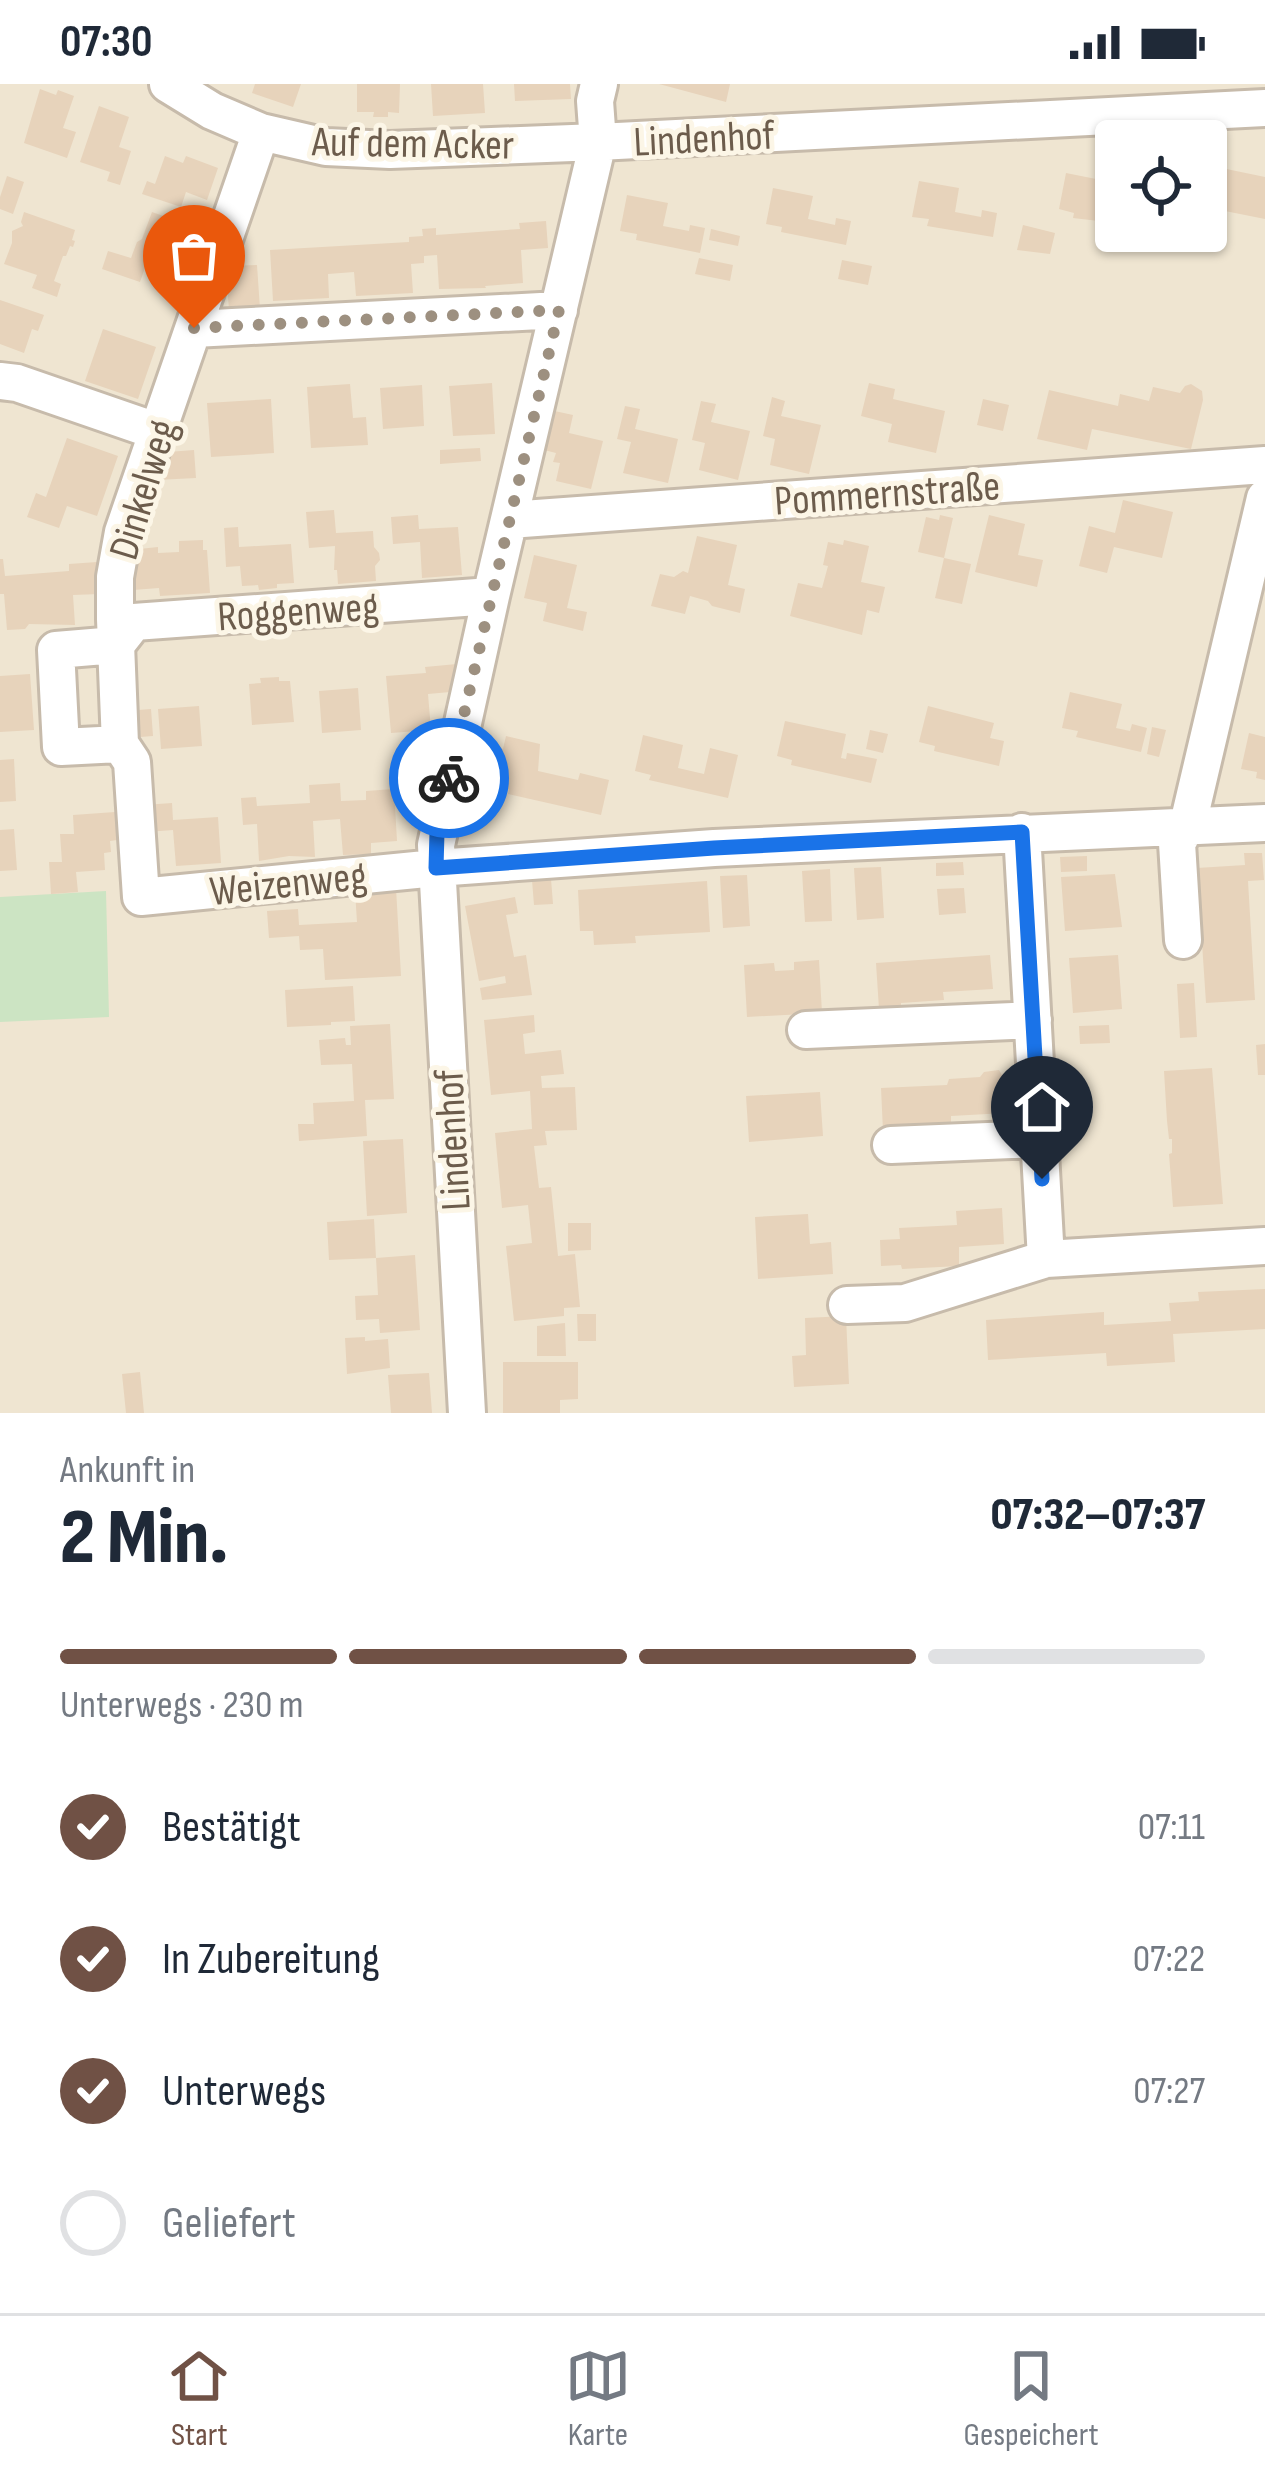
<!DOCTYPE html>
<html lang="de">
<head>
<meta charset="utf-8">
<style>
	:root { --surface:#fff; --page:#f6f6f7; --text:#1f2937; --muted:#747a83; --line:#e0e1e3; --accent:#705145 }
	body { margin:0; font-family:"Sofia Sans Condensed",sans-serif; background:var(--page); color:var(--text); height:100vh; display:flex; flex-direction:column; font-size:45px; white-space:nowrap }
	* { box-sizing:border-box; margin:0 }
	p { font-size:39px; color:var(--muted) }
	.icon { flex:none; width:66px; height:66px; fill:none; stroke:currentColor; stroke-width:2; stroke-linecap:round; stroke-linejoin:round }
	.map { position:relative; height:1329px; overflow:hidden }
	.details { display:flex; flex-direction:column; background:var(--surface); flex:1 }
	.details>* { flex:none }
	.fabs { position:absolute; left:1095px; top:36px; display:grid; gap:24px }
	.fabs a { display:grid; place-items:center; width:132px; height:132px; border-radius:12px; background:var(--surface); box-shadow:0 3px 9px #0004; font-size:60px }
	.pin { position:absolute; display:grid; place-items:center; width:102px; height:102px; color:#fff; margin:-123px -51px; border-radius:50% 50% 50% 0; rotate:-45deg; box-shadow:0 0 12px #0007 }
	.pin .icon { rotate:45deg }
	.courier { position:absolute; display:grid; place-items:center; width:120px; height:120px; margin:-60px; border:9px solid #1a73e8; border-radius:50%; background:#fff; color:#222; box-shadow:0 3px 15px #0007 }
	.summary em { font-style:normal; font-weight:800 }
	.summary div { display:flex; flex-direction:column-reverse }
	.summary { display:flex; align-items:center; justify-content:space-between; height:204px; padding:0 60px }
	h1 { font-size:78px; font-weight:800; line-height:90px }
	.bar { display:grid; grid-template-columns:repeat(4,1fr); gap:18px 12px; align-content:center; height:144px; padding:0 60px }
	.bar i { height:15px; border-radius:9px; background:var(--line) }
	.bar .on { background:var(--accent) }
	.bar p { grid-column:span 4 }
	ol { padding:0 60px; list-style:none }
	li { display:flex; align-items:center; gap:36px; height:132px }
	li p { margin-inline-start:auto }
	li .icon { padding:12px; border-radius:50%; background:var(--accent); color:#fff; stroke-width:4 }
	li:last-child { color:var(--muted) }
	li i { width:66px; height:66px; border:6px solid var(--line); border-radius:50% }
	.status { display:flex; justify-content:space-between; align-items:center; height:84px; padding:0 60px; background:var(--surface); direction:ltr }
	.status svg { height:33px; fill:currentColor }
	.tab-bar { display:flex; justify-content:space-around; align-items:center; height:168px; border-top:3px solid var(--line); background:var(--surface); font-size:33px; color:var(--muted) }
	.tab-bar a { display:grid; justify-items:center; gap:6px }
	.tab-bar .on { color:var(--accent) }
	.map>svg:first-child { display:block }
	.residential { fill:#efe5d1; fill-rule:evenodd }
	.green { fill:#cce4c3 }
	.building { fill:#e7d3bb }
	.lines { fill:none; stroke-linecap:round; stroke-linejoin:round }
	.minor-casing { stroke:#c7bbab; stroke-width:42 }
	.minor { stroke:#fff; stroke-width:36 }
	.done { stroke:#9d9080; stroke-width:12; stroke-dasharray:0 21.6 }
	.route { stroke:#1a73e8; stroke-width:15 }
	.labels { text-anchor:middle; stroke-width:10; stroke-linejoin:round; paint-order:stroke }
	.street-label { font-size:42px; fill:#6c5c4c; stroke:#fcf6e7 }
</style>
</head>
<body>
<div class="status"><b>07:30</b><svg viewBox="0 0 49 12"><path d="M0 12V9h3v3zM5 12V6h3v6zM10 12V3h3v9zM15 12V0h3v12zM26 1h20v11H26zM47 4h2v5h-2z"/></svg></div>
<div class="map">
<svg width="1265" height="1329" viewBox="0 0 1265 1329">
	<rect width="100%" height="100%" fill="#f8f2e2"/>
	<path class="residential" d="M 0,0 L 1265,0 L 1265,1329 L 0,1329 ZM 1116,57 L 1206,57 L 1206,147 L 1116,147 Z"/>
	<path class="green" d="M 106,807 L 109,933 L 0,938 L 0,813 Z"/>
	<path class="building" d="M 255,0 L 301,0 L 293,23 L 252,9 Z
		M 357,0 L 400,0 L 399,29 L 388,28 L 388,33 L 373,33 L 374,28 L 357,28 Z
		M 431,0 L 483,0 L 485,29 L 433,32 Z
		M 514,0 L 570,0 L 571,15 L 515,17 Z
		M 659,0 L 730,0 L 726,18 Z
		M 40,5 L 56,11 L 58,6 L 74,12 L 63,44 L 76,48 L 67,74 L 24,59 Z
		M 99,22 L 129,33 L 119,63 L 131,67 L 120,101 L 107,97 L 110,88 L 80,78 Z
		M 165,72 L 183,79 L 186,72 L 218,84 L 207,116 L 186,108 L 181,123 L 142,110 L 147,97 L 155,100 Z
		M 1212,82 L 1265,93 L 1265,135 L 1220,126 L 1221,121 L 1206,118 Z
		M 1066,89 L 1106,97 L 1108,90 L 1116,91 L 1116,139 L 1073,134 L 1074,129 L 1059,125 Z
		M 7,92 L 24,98 L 13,130 L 0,125 L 0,113 Z
		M 919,97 L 959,104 L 955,128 L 981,133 L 982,126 L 997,129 L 993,153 L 927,142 L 929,135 L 912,133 Z
		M 773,104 L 813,112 L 808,135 L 835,141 L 836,134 L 851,137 L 846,161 L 781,148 L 782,143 L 766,140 Z
		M 627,111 L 668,119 L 663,142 L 689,147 L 690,141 L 705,144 L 700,169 L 636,156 L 637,150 L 620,147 Z
		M 24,128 L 75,146 L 72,156 L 75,157 L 73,163 L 70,162 L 66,172 L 63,172 L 54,197 L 61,200 L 57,213 L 32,204 L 37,191 L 4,180 L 12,159 L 12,147 L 23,142 L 21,138 Z
		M 152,128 L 197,144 L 181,192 L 146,181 L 140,198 L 102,185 L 108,167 L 131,174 L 137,158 L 142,155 Z
		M 546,137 L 548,164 L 521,166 L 523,199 L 485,202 L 486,204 L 439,205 L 437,171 L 424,172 L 424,179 L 411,180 L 413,209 L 356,212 L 354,188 L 328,190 L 329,214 L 273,217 L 270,166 L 409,158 L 409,153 L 423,152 L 422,145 L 436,144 L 436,151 L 520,145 L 519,139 Z
		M 1023,141 L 1055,149 L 1050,170 L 1017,166 Z
		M 711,145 L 740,152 L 738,162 L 709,156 Z
		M 699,174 L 733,181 L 730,197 L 695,190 Z
		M 842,176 L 872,182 L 868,201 L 838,195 Z
		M 257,181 L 260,225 L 229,227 L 227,197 L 232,182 Z
		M 0,216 L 44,231 L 38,247 L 32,245 L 24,269 L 0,260 Z
		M 103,245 L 156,263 L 138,315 L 85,297 Z
		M 492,299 L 495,350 L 453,352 L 449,302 Z
		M 869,299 L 895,305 L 893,315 L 945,327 L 936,369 L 888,358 L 892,340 L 861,332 Z
		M 350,300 L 353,334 L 366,333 L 368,361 L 311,364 L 307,303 Z
		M 1191,300 L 1202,307 L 1203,316 L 1191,365 L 1092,345 L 1087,366 L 1037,355 L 1049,306 L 1118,322 L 1120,310 L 1149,317 L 1153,303 L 1180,309 L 1185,302 Z
		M 422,301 L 424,342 L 383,345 L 380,304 Z
		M 772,313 L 785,317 L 781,332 L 821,341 L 809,390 L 770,381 L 775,355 L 763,352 Z
		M 271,315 L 274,369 L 211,373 L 207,319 Z
		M 983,315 L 1009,321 L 1003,347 L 977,341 Z
		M 701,317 L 716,320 L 711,338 L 750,347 L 738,396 L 699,386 L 705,359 L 692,356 Z
		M 625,322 L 640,325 L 635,345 L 678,355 L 668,399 L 623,389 L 631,358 L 617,355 Z
		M 550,326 L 573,331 L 569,349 L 603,357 L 591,405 L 556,397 L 560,379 L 553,378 L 556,369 L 540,365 Z
		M 67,354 L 118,372 L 97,432 L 67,422 L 59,444 L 27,433 L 36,409 L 46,413 Z
		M 480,364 L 481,377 L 440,380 L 440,366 Z
		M 194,366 L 196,394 L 157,396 L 168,368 Z
		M 1123,416 L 1173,428 L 1162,474 L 1114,463 L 1107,489 L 1079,482 L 1089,442 L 1115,449 Z
		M 334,426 L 336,449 L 373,447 L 374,463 L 379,469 L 380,476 L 375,482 L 376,497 L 338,500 L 337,486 L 334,486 L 335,462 L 309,464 L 306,428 Z
		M 418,431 L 419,445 L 458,443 L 462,491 L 422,494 L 420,458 L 393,460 L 391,433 Z
		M 940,431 L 953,434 L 944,474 L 918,468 L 926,433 L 939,436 Z
		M 989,431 L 1025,440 L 1018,471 L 1043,476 L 1037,503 L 975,488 Z
		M 238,443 L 239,463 L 291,460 L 294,499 L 277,500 L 277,504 L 259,506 L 258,501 L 242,502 L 240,482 L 226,483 L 224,444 Z
		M 697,452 L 737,461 L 728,501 L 745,505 L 740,529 L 712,522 L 708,517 L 690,512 L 685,530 L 651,522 L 660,490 L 674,493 L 683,487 L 688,489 Z
		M 203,456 L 203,466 L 207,466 L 210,509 L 160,512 L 159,504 L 133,506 L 139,465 L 158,463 L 158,469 L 179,468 L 179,457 Z
		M 844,456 L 869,462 L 861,498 L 885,503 L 879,529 L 867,526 L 862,551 L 790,532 L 798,499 L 822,504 L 828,482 L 823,481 L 828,458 L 843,461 Z
		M 534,471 L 577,481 L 567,524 L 587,528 L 583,547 L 543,537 L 547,519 L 524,514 Z
		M 944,474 L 971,480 L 962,520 L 935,514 Z
		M 0,475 L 3,475 L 5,492 L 69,487 L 69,480 L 97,478 L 99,510 L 73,511 L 75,541 L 29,540 L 25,545 L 7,546 L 4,510 L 0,510 Z
		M 457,580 L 450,608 L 428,610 L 431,646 L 391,649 L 386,592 L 426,589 L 425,583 Z
		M 30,590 L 34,646 L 0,648 L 0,592 Z
		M 279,593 L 279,597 L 290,597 L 294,638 L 252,641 L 249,600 L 261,599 L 260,594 Z
		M 358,604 L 361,646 L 322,649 L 319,607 Z
		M 1070,608 L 1122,620 L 1116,644 L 1130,647 L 1132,640 L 1147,644 L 1141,668 L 1076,653 L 1078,647 L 1062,644 Z
		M 199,622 L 202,662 L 161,665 L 158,625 Z
		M 928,622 L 994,639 L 990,654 L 1004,657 L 999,682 L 934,667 L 935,662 L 919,658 Z
		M 151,625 L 153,652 L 140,653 L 138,626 Z
		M 785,637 L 846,650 L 841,674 L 846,675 L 847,669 L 877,675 L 871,699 L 791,681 L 792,676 L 777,672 Z
		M 1152,643 L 1166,646 L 1159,673 L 1147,670 Z
		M 870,646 L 888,650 L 883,669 L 866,665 Z
		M 1249,649 L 1265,653 L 1265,696 L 1256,694 L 1257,688 L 1241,685 Z
		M 643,651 L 683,661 L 678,684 L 704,690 L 710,664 L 738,671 L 728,714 L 649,696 L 651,691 L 635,687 Z
		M 506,652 L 540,660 L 538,687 L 578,696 L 580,689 L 609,696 L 601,731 L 508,710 L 509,705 L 491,701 L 499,664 L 503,665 Z
		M 14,675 L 16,717 L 0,718 L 0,676 Z
		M 340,699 L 341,717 L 366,716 L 366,707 L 394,705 L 397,757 L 371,759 L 371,770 L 343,771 L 340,735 L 313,737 L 315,773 L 289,772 L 259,777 L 257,740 L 243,741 L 241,714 L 256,713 L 257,722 L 310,719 L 309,701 Z
		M 172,719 L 173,736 L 218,733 L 221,779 L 176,782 L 173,746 L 146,748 L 144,721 Z
		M 115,728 L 117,756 L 110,757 L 111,768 L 104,769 L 105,786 L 76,788 L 78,808 L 51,810 L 49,778 L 62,778 L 60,750 L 74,750 L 73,731 Z
		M 14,745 L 17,786 L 0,787 L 0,746 Z
		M 1244,769 L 1262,769 L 1264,796 L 1248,797 L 1255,916 L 1206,919 L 1197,784 L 1245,781 Z
		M 1087,772 L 1087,787 L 1061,788 L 1060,773 Z
		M 963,778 L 964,791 L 936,792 L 936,779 Z
		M 881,783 L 884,834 L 857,836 L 854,784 Z
		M 830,785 L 832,837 L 805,838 L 802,787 Z
		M 1115,790 L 1122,843 L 1065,847 L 1061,793 Z
		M 747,791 L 750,842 L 723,844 L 720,792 Z
		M 551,795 L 553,820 L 534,821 L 532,796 Z
		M 707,797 L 710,848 L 635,852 L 636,859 L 594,861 L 593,847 L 580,847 L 578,806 Z
		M 396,804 L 401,892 L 325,896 L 323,865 L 300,866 L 299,852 L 269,854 L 267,827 L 298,825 L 299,841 L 357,838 L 355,807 Z
		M 964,804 L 966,829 L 939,831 L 937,805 Z
		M 515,813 L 518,829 L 506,831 L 514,873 L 526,871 L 532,911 L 482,916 L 480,904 L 506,899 L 505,892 L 479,897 L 465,822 Z
		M 990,871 L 993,905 L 943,908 L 944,916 L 901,919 L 901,924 L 879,925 L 876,879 Z
		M 1118,871 L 1122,925 L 1073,929 L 1069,874 Z
		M 819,876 L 822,929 L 747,933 L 744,881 L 774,879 L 775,887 L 794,886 L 794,878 Z
		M 1194,899 L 1197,953 L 1180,954 L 1177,900 Z
		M 353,902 L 355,937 L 331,938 L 331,941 L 287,943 L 285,906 Z
		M 534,931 L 535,948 L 523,950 L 525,970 L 561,966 L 564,990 L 541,992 L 542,1004 L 575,1003 L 577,1046 L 545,1047 L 547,1061 L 534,1062 L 539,1104 L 551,1103 L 558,1172 L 575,1170 L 580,1223 L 564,1224 L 564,1232 L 514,1237 L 506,1162 L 532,1159 L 528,1121 L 502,1124 L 495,1049 L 532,1045 L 530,1007 L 491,1011 L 484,936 Z
		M 390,940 L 394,1015 L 365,1016 L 367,1052 L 299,1057 L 298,1040 L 314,1040 L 313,1019 L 354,1017 L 352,980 L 321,981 L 319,956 L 345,954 L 346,961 L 351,961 L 350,942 Z
		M 1109,941 L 1110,959 L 1080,960 L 1079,942 Z
		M 1265,960 L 1265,991 L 1258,991 L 1256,961 Z
		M 1212,984 L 1223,1120 L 1173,1123 L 1169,1070 L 1172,1069 L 1172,1055 L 1169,1055 L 1167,1037 L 1164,987 Z
		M 999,986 L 1003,993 L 1005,1029 L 951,1032 L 951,1044 L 883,1047 L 881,1004 L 947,1001 L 949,995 L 980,993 L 984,988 Z
		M 820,1008 L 823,1052 L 749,1058 L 746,1012 Z
		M 403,1055 L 407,1129 L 367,1132 L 363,1057 Z
		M 1002,1124 L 1004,1160 L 959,1163 L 959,1182 L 902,1185 L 901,1181 L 881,1182 L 880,1156 L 900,1155 L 899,1144 L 957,1141 L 956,1127 Z
		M 808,1130 L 810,1160 L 831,1158 L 833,1190 L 758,1195 L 755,1133 Z
		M 374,1135 L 376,1174 L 329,1176 L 327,1138 Z
		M 568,1139 L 591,1139 L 591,1166 L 568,1167 Z
		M 415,1171 L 420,1246 L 380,1249 L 379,1235 L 356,1236 L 355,1212 L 378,1211 L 376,1174 Z
		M 1265,1205 L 1265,1245 L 1173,1250 L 1175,1278 L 1107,1282 L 1106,1269 L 988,1276 L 986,1236 L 1104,1228 L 1104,1241 L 1171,1237 L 1169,1219 L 1199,1217 L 1198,1208 Z
		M 577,1230 L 596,1230 L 596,1257 L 578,1257 Z
		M 846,1232 L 849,1300 L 794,1303 L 792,1272 L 806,1271 L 805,1234 Z
		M 565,1239 L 566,1272 L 537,1272 L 537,1242 Z
		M 365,1253 L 365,1257 L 388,1255 L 390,1284 L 347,1290 L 345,1254 Z
		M 503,1278 L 578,1278 L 578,1315 L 560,1316 L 560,1329 L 503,1329 Z
		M 140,1288 L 144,1329 L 126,1329 L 122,1290 Z
		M 429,1289 L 432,1329 L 391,1329 L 388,1291 Z"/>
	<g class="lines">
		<defs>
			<path id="minor" d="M 168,0 L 212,27 L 261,48 L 326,63 L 390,66 L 598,58 L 595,17 L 599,0
				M 261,48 L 123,448 L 115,493 L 115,535 L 120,660 L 132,678 L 141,813 L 436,784 L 714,764 L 1265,739
				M 194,245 L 559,226
				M 0,297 L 17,299 L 159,348
				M 509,436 L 1265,381
				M 120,660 L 61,663 L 56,566 L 116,561 L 134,538 L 491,512
				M 1022,748 L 1046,1175 L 1265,1162
				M 1183,856 L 1177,759 L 1188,740 L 1265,414
				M 806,946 L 1033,936
				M 891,1061 L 1039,1055
				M 847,1221 L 905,1219 L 1046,1175
				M 467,1329 L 436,761 L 491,512 L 598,58 L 1265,24"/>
		</defs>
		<use href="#minor" class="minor-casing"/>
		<use href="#minor" class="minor"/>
	</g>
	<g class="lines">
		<path class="done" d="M 194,244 L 559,226 L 449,694"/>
		<path class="route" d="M 449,694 L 437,748 L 436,784 L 714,764 L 1022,748 L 1042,1095"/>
	</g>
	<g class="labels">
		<g class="street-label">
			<text transform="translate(704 53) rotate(-3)" y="15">Lindenhof</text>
			<text transform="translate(413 58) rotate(1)" y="15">Auf dem Acker</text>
			<text transform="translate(142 405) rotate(-73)" y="15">Dinkelweg</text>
			<text transform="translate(887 408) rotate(-4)" y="15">Pommernstraße</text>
			<text transform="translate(298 526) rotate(-4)" y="15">Roggenweg</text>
			<text transform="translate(288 798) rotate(-6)" y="15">Weizenweg</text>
			<text transform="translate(451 1056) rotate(-93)" y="15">Lindenhof</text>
		</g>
	</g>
</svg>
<div class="fabs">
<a><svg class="icon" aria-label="locate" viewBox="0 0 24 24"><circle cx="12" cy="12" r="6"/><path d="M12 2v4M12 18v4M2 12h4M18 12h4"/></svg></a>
</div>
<div class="pin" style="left:194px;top:244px;background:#ea580c"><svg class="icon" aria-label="bag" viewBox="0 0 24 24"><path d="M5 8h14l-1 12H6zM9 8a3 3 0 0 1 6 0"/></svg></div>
<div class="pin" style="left:1042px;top:1095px;background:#1f2937"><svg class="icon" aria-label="home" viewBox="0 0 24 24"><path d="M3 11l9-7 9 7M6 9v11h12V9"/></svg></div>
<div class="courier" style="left:449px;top:694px"><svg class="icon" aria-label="bike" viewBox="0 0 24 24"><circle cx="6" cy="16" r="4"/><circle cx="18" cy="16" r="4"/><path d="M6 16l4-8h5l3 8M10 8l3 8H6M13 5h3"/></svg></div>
</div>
<section class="details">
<div class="summary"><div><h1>2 Min.</h1><p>Ankunft in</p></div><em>07:32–07:37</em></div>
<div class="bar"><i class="on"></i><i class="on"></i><i class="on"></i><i></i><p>Unterwegs · 230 m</p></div>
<ol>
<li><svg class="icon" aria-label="check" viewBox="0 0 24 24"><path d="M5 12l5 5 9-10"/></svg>Bestätigt<p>07:11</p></li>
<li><svg class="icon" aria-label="check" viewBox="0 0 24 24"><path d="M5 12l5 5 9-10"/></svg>In Zubereitung<p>07:22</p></li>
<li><svg class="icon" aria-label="check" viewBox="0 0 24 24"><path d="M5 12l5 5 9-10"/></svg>Unterwegs<p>07:27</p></li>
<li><i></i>Geliefert</li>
</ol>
</section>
<nav class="tab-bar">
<a class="on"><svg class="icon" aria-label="home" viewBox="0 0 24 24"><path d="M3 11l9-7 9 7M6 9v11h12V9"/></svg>Start</a>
<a><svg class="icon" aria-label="map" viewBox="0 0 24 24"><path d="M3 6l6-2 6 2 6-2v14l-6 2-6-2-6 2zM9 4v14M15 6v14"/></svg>Karte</a>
<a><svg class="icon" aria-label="saved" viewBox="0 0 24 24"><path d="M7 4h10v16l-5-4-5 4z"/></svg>Gespeichert</a>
</nav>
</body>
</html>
